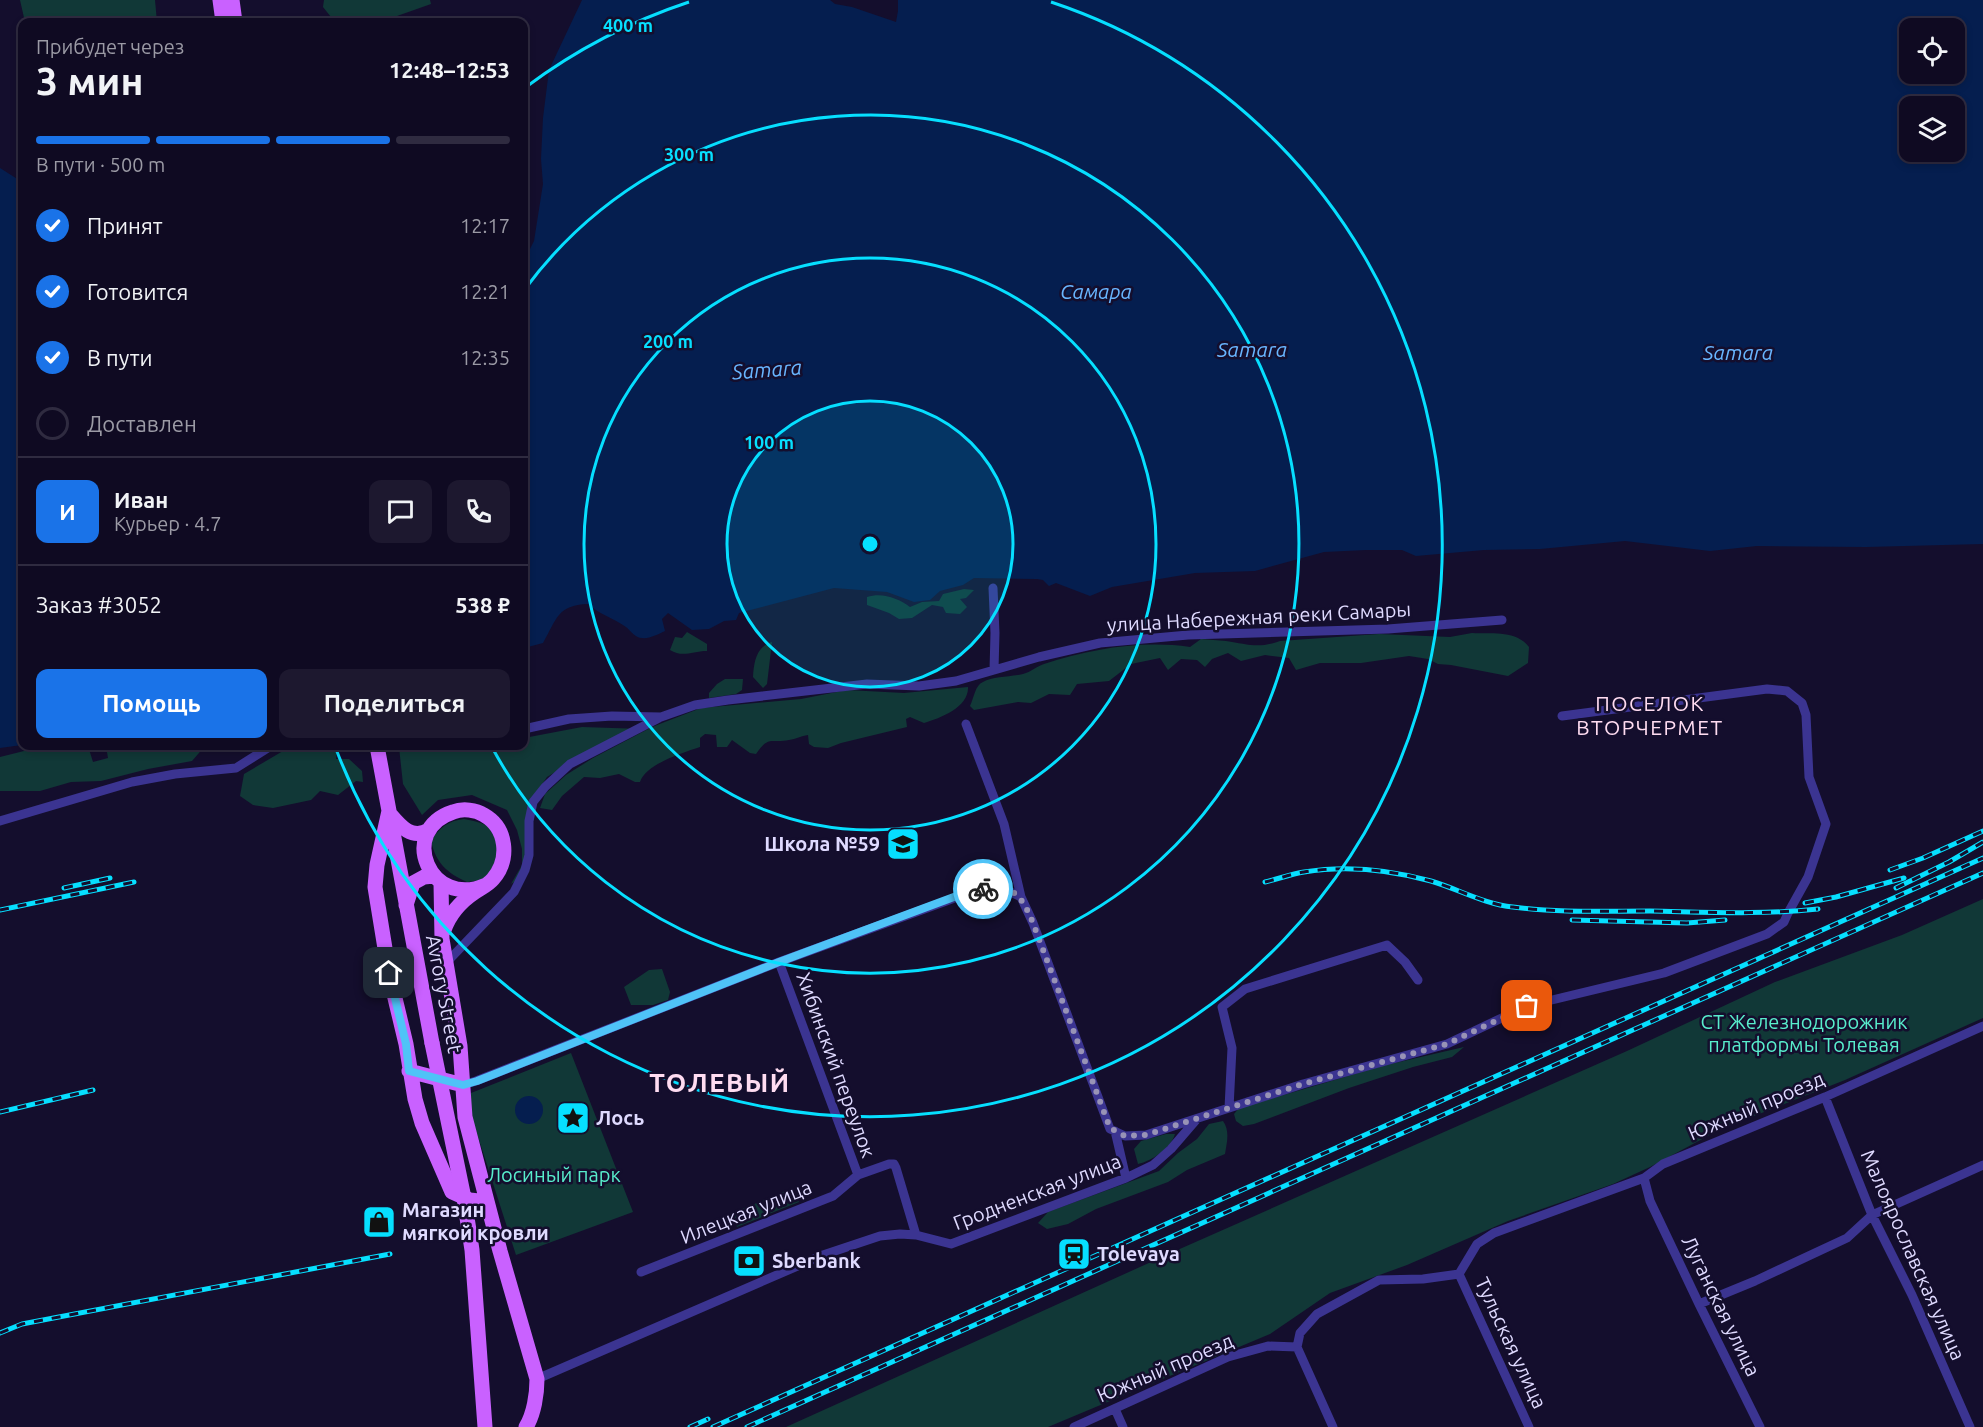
<!DOCTYPE html>
<html lang="ru">
<head>
<meta charset="utf-8">
<style>
	:root { --surface:#0f0a22; --page:#1d182f; --text:#f1f3f6; --muted:#9b9aa5; --line:#2f2b40; --accent:#1a73e8 }
	body { margin:0; font-family:Ubuntu,sans-serif; background:var(--page); color:var(--text); height:100vh; display:flex; flex-direction:column; font-size:22px; white-space:nowrap }
	* { box-sizing:border-box; margin:0 }
	p { font-size:20px; color:var(--muted) }
	.icon { flex:none; width:33px; height:33px; fill:none; stroke:currentColor; stroke-width:2; stroke-linecap:round; stroke-linejoin:round }
	.map { position:relative; flex:1; overflow:hidden }
	.side { position:absolute; left:18px; top:18px; width:510px; height:732px; display:flex; flex-direction:column; background:var(--surface); border-radius:12px; box-shadow:0 3px 9px #0003,0 0 0 2px var(--line) }
	.side>* { flex:none }
	.buttons { position:absolute; left:1899px; top:18px; display:grid; gap:12px }
	.buttons a { display:grid; place-items:center; width:66px; height:66px; border-radius:12px; background:var(--surface); box-shadow:0 3px 9px #0003,0 0 0 2px var(--line); font-size:30px }
	.pin { position:absolute; display:grid; place-items:center; width:51px; height:51px; color:#fff; margin:-26px; border-radius:12px; box-shadow:0 3px 9px #0006 }
	.courier { position:absolute; display:grid; place-items:center; width:60px; height:60px; margin:-30px; border:4px solid #4fc3f7; border-radius:50%; background:#fff; color:#222; box-shadow:0 2px 8px #0007 }
	.head em { font-style:normal; font-weight:700 }
	.head div { display:flex; flex-direction:column-reverse }
	.head { display:flex; align-items:center; justify-content:space-between; height:102px; padding:0 18px }
	h1 { font-size:39px; font-weight:700; line-height:45px }
	.bar { display:grid; grid-template-columns:repeat(4,1fr); gap:9px 6px; align-content:center; height:72px; padding:0 18px }
	.bar i { height:8px; border-radius:4px; background:var(--line) }
	.bar .active { background:var(--accent) }
	.bar p { grid-column:span 4 }
	.line { display:flex; align-items:center; gap:15px; padding:0 18px; border-top:2px solid var(--line) }
	.line div { flex:1 }
	.round { display:grid; place-items:center; flex:none; width:63px; height:63px; border-radius:12px; background:var(--page) }
	ol { padding:0 18px; list-style:none }
	li { display:flex; align-items:center; gap:18px; height:66px }
	li p { margin-inline-start:auto }
	li .icon { padding:6px; border-radius:50%; background:var(--accent); color:#fff; stroke-width:4 }
	li:last-child { color:var(--muted) }
	li i { width:33px; height:33px; border:3px solid var(--line); border-radius:50% }
	.primary-button { display:flex; gap:12px; margin-top:auto; padding:12px 18px }
	.primary-button a { flex:1; height:69px; border-radius:12px; background:var(--accent); color:#fff; font-size:24px; font-weight:700; line-height:69px; text-align:center }
	.primary-button a+a { background:var(--page); color:var(--text) }
	.map>svg:first-child { display:block }
	.green { fill:#113837 }
	.water { fill:#051e4f; fill-rule:evenodd }
	.lines { fill:none; stroke-linecap:round; stroke-linejoin:round }
	.street { stroke:#3b3491; stroke-width:9 }
	.primary { stroke:#c961ff; stroke-width:15 }
	.rail-casing { stroke:#06dfff; stroke-width:5 }
	.rail { stroke:#140e2d; stroke-width:3; stroke-dasharray:9; stroke-linecap:butt }
	.primary-bridge { stroke:#c961ff; stroke-width:15 }
	.done { stroke:#9893b6; stroke-width:6; stroke-dasharray:0 10.8 }
	.route { stroke:#4fc3f7; stroke-width:8 }
	.ring { fill:none; stroke:#06dfff; stroke-width:3 }
	.labels { text-anchor:middle; stroke-width:5; stroke-linejoin:round; paint-order:stroke }
	.street-label { font-size:20px; fill:#dfdaff; stroke:#140e2d }
	.poi-label { font-size:20px; font-weight:bold; fill:#dfdaff; stroke:#140e2d; text-anchor:start }
	.park-label { font-size:20px; fill:#58edcc; stroke:#140e2d }
	.water-label { font-size:21px; font-style:italic; fill:#68b5ff; stroke:#140e2d }
	.neighbourhood-label { font-size:21px; letter-spacing:1.5px; fill:#ffdcf1; stroke:#140e2d }
	.district-label { font-size:26px; font-weight:bold; letter-spacing:1.5px; fill:#ffdcf1; stroke:#140e2d }
	.centre { fill:#06dfff; stroke:#140e2d; stroke-width:3 }
	.ring-label { font-size:18px; text-anchor:middle; font-weight:bold; fill:#06dfff; stroke:#140e2d; stroke-width:5; stroke-linejoin:round; paint-order:stroke }
</style>
</head>
<body>
<div class="map">
<svg width="1983" height="1427" viewBox="0 0 1983 1427">
	<rect width="100%" height="100%" fill="#140e2d"/>
	<path class="green" d="M 20,0 L 155,0 L 157,22 L 25,22 Z
		M 324,0 L 430,0 L 431,4 L 380,22 L 335,22 L 323,7 Z
		M 964,589 L 974,590 L 966,598 L 960,599 L 967,607 L 960,614 L 946,613 L 943,607 L 932,605 L 912,618 L 899,619 L 889,613 L 867,605 L 867,597 C 882,592 898,598 910,607 L 922,602 L 939,601 L 943,594 Z
		M 687,632 L 707,644 L 707,651 C 692,651 683,658 670,650 L 675,637 L 682,638 Z
		M 1472,633 C 1492,634 1516,630 1529,647 L 1528,663 L 1508,676 L 1451,665 L 1438,664 L 1428,659 L 1409,656 L 1361,663 L 1320,663 L 1296,670 L 1289,658 L 1265,655 L 1241,661 L 1228,653 L 1212,659 L 1205,667 L 1197,660 L 1181,659 L 1168,670 L 1160,658 L 1131,664 L 1109,681 L 1077,684 L 1070,695 L 1049,694 L 1031,703 L 1018,702 L 974,710 L 970,706 C 974,698 975,685 983,682 C 993,676 1011,677 1023,674 C 1031,672 1037,666 1044,664 C 1091,649 1141,640 1190,647 L 1201,639 C 1209,640 1218,640 1226,641 C 1247,644 1258,649 1280,641 L 1379,634 L 1450,637 Z
		M 772,642 L 767,684 L 763,688 L 753,677 C 754,662 756,647 772,642 Z
		M 725,679 L 743,679 L 742,690 L 736,694 L 709,698 L 709,693 L 717,684 Z
		M 968,687 C 969,707 941,718 924,723 L 910,717 L 906,719 L 907,727 L 841,743 L 828,748 L 814,747 L 809,744 L 808,735 C 801,736 796,739 789,740 C 770,744 770,734 756,754 L 750,753 L 732,740 L 727,747 L 717,747 L 716,735 L 705,734 L 700,738 L 700,747 C 682,753 646,764 640,782 L 635,782 L 619,774 L 600,778 L 584,777 L 562,796 L 552,810 L 540,808 L 545,794 L 566,775 L 593,758 L 652,727 L 701,708 L 801,699 L 847,690 L 904,693 Z
		M 582,727 L 643,729 L 582,756 L 547,777 L 534,796 L 523,876 L 511,884 L 522,865 L 522,849 L 517,830 L 507,810 L 472,795 L 438,800 L 422,815 L 403,784 L 399,747 L 402,746 L 524,746 L 524,738 Z
		M 44,746 L 88,746 L 93,762 L 108,758 L 106,746 L 205,746 L 192,761 L 148,769 L 101,781 L 71,782 L 40,791 L 0,791 L 0,757 Z
		M 299,746 L 337,746 L 336,759 L 349,759 L 362,771 L 363,782 L 356,781 L 338,795 L 320,791 L 311,800 L 273,808 L 253,805 L 240,796 L 244,774 L 288,748 Z
		M 464,819 C 474,821 483,822 491,829 C 502,841 498,868 486,877 C 481,881 473,881 467,882 C 447,873 436,863 431,841 C 440,827 448,821 464,819 Z
		M 1983,899 L 1983,1018 L 1845,1080 L 1721,1129 L 1650,1167 L 1613,1184 L 1508,1221 L 1407,1265 L 1330,1293 L 1270,1334 L 1048,1427 L 786,1427 L 1182,1248 L 1627,1051 L 1775,982 L 1902,935 Z
		M 662,969 L 670,992 L 668,1000 L 653,1005 L 631,1005 L 624,987 L 649,970 Z
		M 1464,1047 L 1452,1057 L 1413,1067 L 1349,1088 L 1254,1124 L 1243,1126 L 1236,1121 L 1234,1114 L 1239,1108 L 1382,1066 Z
		M 571,1053 L 633,1212 L 516,1255 L 470,1112 L 471,1093 Z
		M 1223,1121 C 1230,1131 1227,1142 1225,1154 L 1187,1170 L 1168,1182 L 1096,1209 L 1068,1224 L 1047,1229 L 1038,1223 L 1048,1212 L 1159,1171 L 1178,1153 L 1197,1139 L 1209,1124 Z
		M 1166,1134 L 1175,1134 C 1171,1148 1152,1161 1138,1164 L 1134,1149 L 1141,1141 Z
		M 793,1188 L 799,1202 L 769,1214 L 763,1200 Z
		M 762,1201 L 767,1215 L 737,1227 L 731,1213 Z"/>
	<path class="water" d="M 582,0 L 830,0 L 835,4 L 852,7 L 896,22 L 898,11 L 898,0 L 1983,0 L 1983,544 L 1866,547 L 1757,546 L 1710,551 L 1625,541 L 1540,549 L 1484,550 L 1416,556 L 1402,550 L 1366,550 L 1324,552 L 1255,571 L 1195,573 L 1112,587 L 1090,596 L 1056,583 L 1049,586 L 1043,580 L 1037,579 L 974,578 L 963,585 L 940,591 L 930,600 L 914,602 L 887,592 L 834,588 L 739,613 L 736,620 L 724,621 L 709,629 L 692,630 L 668,613 L 662,619 L 665,631 C 659,634 649,639 642,638 C 635,638 631,631 626,627 C 614,618 600,615 588,604 C 557,605 557,619 543,643 L 524,648 L 524,261 L 534,241 L 543,184 L 541,159 L 543,118 L 549,70 ZM 1910,28 L 1954,28 L 1954,74 L 1910,74 ZM 1910,106 L 1954,106 L 1954,152 L 1910,152 Z
		M 0,168 L 22,182 L 22,745 L 0,748 Z
		M515 1110a14 14 0 1 1 28 0a14 14 0 1 1-28 0Z"/>
	<g class="lines">
		<path class="street" d="M 993,588 L 995,633 L 994,670
			M 966,724 L 1004,824 L 1021,897 L 1033,923 L 1110,1129 L 1125,1136 L 1146,1135 L 1303,1084 L 1447,1044 L 1527,1006 L 1664,973 L 1767,934 L 1784,922 L 1788,913 L 1808,877 L 1826,824 L 1809,777 L 1806,715 L 1802,703 L 1787,691 L 1767,689 L 1562,716
			M 524,729 L 569,719 L 612,716 L 661,717 L 695,705 L 728,700 L 867,684 L 919,686 L 956,681 L 1039,657 L 1100,643 L 1188,635 L 1388,629 L 1502,620
			M 0,821 L 132,782 L 175,774 L 236,768 L 271,746
			M 779,962 L 858,1175
			M 446,963 L 514,892 L 525,870 L 529,855 L 529,821 L 533,802 L 545,787 L 570,764 L 659,718
			M 463,1085 L 476,1081 L 779,962 L 971,892 C 992,887 1001,886 1021,897
			M 1825,1097 L 1872,1215 L 1912,1295 L 1970,1427
			M 1229,1108 L 1232,1048 L 1222,1007 L 1245,989 L 1387,945 L 1405,962 L 1418,980
			M 1115,1131 L 1126,1178
			M 1644,1178 L 1663,1164 L 1825,1097 L 1983,1026
			M 641,1272 L 833,1196 L 858,1175 L 889,1164 L 894,1164 L 896,1168 L 916,1235
			M 1459,1274 L 1477,1244 L 1494,1233 L 1644,1178 L 1650,1201 L 1699,1304 L 1760,1427
			M 1459,1274 L 1529,1427
			M 1699,1304 L 1755,1281 L 1847,1238 L 1872,1215 L 1983,1165
			M 1297,1347 L 1300,1333 L 1317,1314 L 1379,1280 L 1423,1279 L 1459,1274
			M 1297,1347 L 1333,1427
			M 537,1379 L 823,1255 L 880,1236 L 900,1234 L 916,1235 L 951,1244 L 1126,1178 L 1153,1165 L 1171,1149 L 1196,1120
			M 1115,1409 L 1123,1427
			M 1074,1427 L 1228,1357 L 1268,1346 L 1297,1347"/>
		<path class="primary" d="M 220,0 L 223,22
			M 232,0 L 235,22
			M 377,746 L 432,1043
			M 389,811 L 377,865 L 375,887 L 389,973 L 406,1044 L 415,1099 L 422,1123 L 452,1192 L 470,1200 L 487,1202
			M 390,814 C 401,827 412,840 429,830
			M 441,883 L 442,939 L 460,1046 L 465,1117 L 500,1251 L 537,1379 C 537,1394 534,1414 526,1427
			M 406,905 L 413,883 L 424,877 L 434,876
			M 444,930 C 450,913 460,902 475,892 C 481,888 488,885 493,879 C 510,859 507,828 484,815 C 476,810 463,808 453,812 C 397,830 430,910 486,885
			M 409,1071 L 463,1085"/>
		<defs>
			<path id="rail" d="M 1890,870 L 1923,858 L 1983,831
				M 1265,882 C 1278,879 1291,874 1304,872 C 1346,865 1391,870 1431,881 C 1458,889 1484,904 1513,907 C 1558,913 1604,911 1650,911 C 1706,912 1762,915 1818,909
				M 64,888 L 110,878
				M 1896,888 L 1949,862 L 1983,842
				M 1805,903 L 1836,897 L 1904,878
				M 0,910 L 134,882
				M 1572,920 L 1687,923 L 1725,920
				M 0,1112 L 93,1090
				M 0,1333 L 22,1324 L 390,1254
				M 690,1427 L 708,1419
				M 713,1427 L 1983,858
				M 747,1427 L 1983,873"/>
		</defs>
		<use href="#rail" class="rail-casing"/>
		<use href="#rail" class="rail"/>
		<path class="primary-bridge" d="M 432,1043 L 464,1198 L 472,1250 L 485,1427"/>
	</g>
	<g class="lines">
		<path class="done" d="M 983,889 C 1014,882 1023,899 1033,923 L 1110,1128 L 1125,1136 L 1146,1135 L 1303,1084 L 1447,1044 L 1527,1006"/>
		<path class="route" d="M 389,973 L 406,1044 L 409,1071 L 463,1085 L 477,1081 L 779,962 L 970,891 L 983,889"/>
	</g>
	<circle cx="870" cy="544" r="143" fill="#06dfff" fill-opacity=".12"/>
	<g class="ring">
		<circle cx="870" cy="544" r="143"/>
		<circle cx="870" cy="544" r="286"/>
		<path d="M525 289A429 429 0 1 1 493 749"/>
		<path d="M526 87A572 572 0 0 1 689 2M1051 2A572 572 0 1 1 336 749"/>
	</g>
	<defs>
		<symbol id="school-square" viewBox="-11 -11 22 22"><rect x="-9" y="-9" width="18" height="18" rx="4" fill="#06dfff" stroke="#140e2d"/><path d="M0-5L7-2L0 1L-7-2ZM-4 1L0 2.5L4 1V4Q0 6-4 4Z" fill="#111"/></symbol>
		<symbol id="sight-square" viewBox="-11 -11 22 22"><rect x="-9" y="-9" width="18" height="18" rx="4" fill="#06dfff" stroke="#140e2d"/><path d="M0-6L1.8-2.2L6-1.7L2.9 1.2L3.7 5.4L0 3.3L-3.7 5.4L-2.9 1.2L-6-1.7L-1.8-2.2Z" fill="#111"/></symbol>
		<symbol id="shop-square" viewBox="-11 -11 22 22"><rect x="-9" y="-9" width="18" height="18" rx="4" fill="#06dfff" stroke="#140e2d"/><path d="M-5-2.5h2.3a2.7 3.5 0 0 1 5.4 0H5L5.5 6h-11ZM-1.5-2.5h3a1.5 2.3 0 0 0-3 0Z" fill="#111"/></symbol>
		<symbol id="station-square" viewBox="-11 -11 22 22"><rect x="-9" y="-9" width="18" height="18" rx="4" fill="#06dfff" stroke="#140e2d"/><path d="M-3-6H3Q5-6 5-4V2Q5 4 3 4L4.5 6H3L1.5 4h-3L-3 6H-4.5L-3 4Q-5 4-5 2V-4Q-5-6-3-6ZM-3.5-4v3h7v-3ZM-3.5 1v1.5H-2V1ZM2 1v1.5H3.5V1Z" fill="#111"/></symbol>
		<symbol id="bank-square" viewBox="-11 -11 22 22"><rect x="-9" y="-9" width="18" height="18" rx="4" fill="#06dfff" stroke="#140e2d"/><path d="M-6-4H6V4H-6ZM0-2.3a2.3 2.3 0 1 0 0 4.6a2.3 2.3 0 1 0 0-4.6Z" fill="#111"/></symbol>
	</defs>
	<g fill-rule="evenodd">
		<use href="#school-square" x="884" y="825" width="38" height="38"/>
		<use href="#sight-square" x="554" y="1099" width="38" height="38"/>
		<use href="#shop-square" x="360" y="1203" width="38" height="38"/>
		<use href="#station-square" x="1055" y="1235" width="38" height="38"/>
		<use href="#bank-square" x="730" y="1242" width="38" height="38"/>
	</g>
	<g class="labels">
		<g class="street-label">
			<text transform="translate(1259 617) rotate(-3)" y="7">улица Набережная реки Самары</text>
			<text transform="translate(444 994) rotate(79)" y="7">Avrory Street</text>
			<text transform="translate(836 1065) rotate(70)" y="7">Хибинский переулок</text>
			<text transform="translate(1756 1106) rotate(-23)" y="7">Южный проезд</text>
			<text transform="translate(1037 1192) rotate(-21)" y="7">Гродненская улица</text>
			<text transform="translate(746 1212) rotate(-22)" y="7">Илецкая улица</text>
			<text transform="translate(1913 1255) rotate(66)" y="7">Малоярославская улица</text>
			<text transform="translate(1721 1306) rotate(64)" y="7">Луганская улица</text>
			<text transform="translate(1511 1343) rotate(65)" y="7">Тульская улица</text>
			<text transform="translate(1165 1368) rotate(-23)" y="7">Южный проезд</text>
		</g>
		<g class="poi-label">
			<text x="880" y="851" text-anchor="end">Школа №59</text>
			<text x="596" y="1125">Лось</text>
			<text x="402" y="1217">Магазин<tspan x="402" dy="23">мягкой кровли</tspan></text>
			<text x="1097" y="1261">Tolevaya</text>
			<text x="772" y="1268">Sberbank</text>
		</g>
		<g class="park-label">
			<text x="1804" y="1029">СТ Железнодорожник<tspan x="1804" dy="23">платформы Толевая</tspan></text>
			<text x="554" y="1182">Лосиный парк</text>
		</g>
		<g class="water-label">
			<text x="1096" y="299">Самара</text>
			<text x="1252" y="357">Samara</text>
			<text x="1738" y="360">Samara</text>
			<text transform="translate(767 370) rotate(-4)" y="7">Samara</text>
		</g>
		<g class="neighbourhood-label">
			<text x="1650" y="711">ПОСЕЛОК<tspan x="1650" dy="24">ВТОРЧЕРМЕТ</tspan></text>
		</g>
		<g class="district-label">
			<text x="720" y="1092">ТОЛЕВЫЙ</text>
		</g>
	</g>
	<circle cx="870" cy="544" r="9" class="centre"/>
	<g class="ring-label">
		<text x="628" y="32">400 m</text>
		<text x="689" y="161">300 m</text>
		<text x="668" y="348">200 m</text>
		<text x="769" y="449">100 m</text>
	</g>
</svg>
<div class="buttons">
<a><svg class="icon" aria-label="locate" viewBox="0 0 24 24"><circle cx="12" cy="12" r="6"/><path d="M12 2v4M12 18v4M2 12h4M18 12h4"/></svg></a>
<a><svg class="icon" aria-label="layers" viewBox="0 0 24 24"><path d="M12 4l9 5-9 5-9-5zM3 14l9 5 9-5"/></svg></a>
</div>
<div class="pin" style="left:1527px;top:1006px;background:#ea580c"><svg class="icon" aria-label="bag" viewBox="0 0 24 24"><path d="M5 8h14l-1 12H6zM9 8a3 3 0 0 1 6 0"/></svg></div>
<div class="pin" style="left:389px;top:973px;background:#1f2937"><svg class="icon" aria-label="home" viewBox="0 0 24 24"><path d="M3 11l9-7 9 7M6 9v11h12V9"/></svg></div>
<div class="courier" style="left:983px;top:889px"><svg class="icon" aria-label="bike" viewBox="0 0 24 24"><circle cx="6" cy="16" r="4"/><circle cx="18" cy="16" r="4"/><path d="M6 16l4-8h5l3 8M10 8l3 8H6M13 5h3"/></svg></div>
<section class="side">
<div class="head"><div><h1>3 мин</h1><p>Прибудет через</p></div><em>12:48–12:53</em></div>
<div class="bar"><i class="active"></i><i class="active"></i><i class="active"></i><i></i><p>В пути · 500 m</p></div>
<ol>
<li><svg class="icon" aria-label="check" viewBox="0 0 24 24"><path d="M5 12l5 5 9-10"/></svg>Принят<p>12:17</p></li>
<li><svg class="icon" aria-label="check" viewBox="0 0 24 24"><path d="M5 12l5 5 9-10"/></svg>Готовится<p>12:21</p></li>
<li><svg class="icon" aria-label="check" viewBox="0 0 24 24"><path d="M5 12l5 5 9-10"/></svg>В пути<p>12:35</p></li>
<li><i></i>Доставлен</li>
</ol>
<div class="line" style="height:108px"><b class="round" style="background:var(--accent);color:#fff">И</b><div><b>Иван</b><p>Курьер · 4.7</p></div><a class="round"><svg class="icon" aria-label="chat" viewBox="0 0 24 24"><path d="M4 5h16v11H9l-5 4z"/></svg></a><a class="round"><svg class="icon" aria-label="phone" viewBox="0 0 24 24"><path d="M5 4h4l2 5-3 2q2 4 5 5l2-3 5 2v4C11 20 4 13 5 4z"/></svg></a></div>
<div class="line" style="height:78px"><div>Заказ #3052</div><b>538 ₽</b></div>
<div class="primary-button"><a>Помощь</a><a>Поделиться</a></div>
</section>
</div>
</body>
</html>
